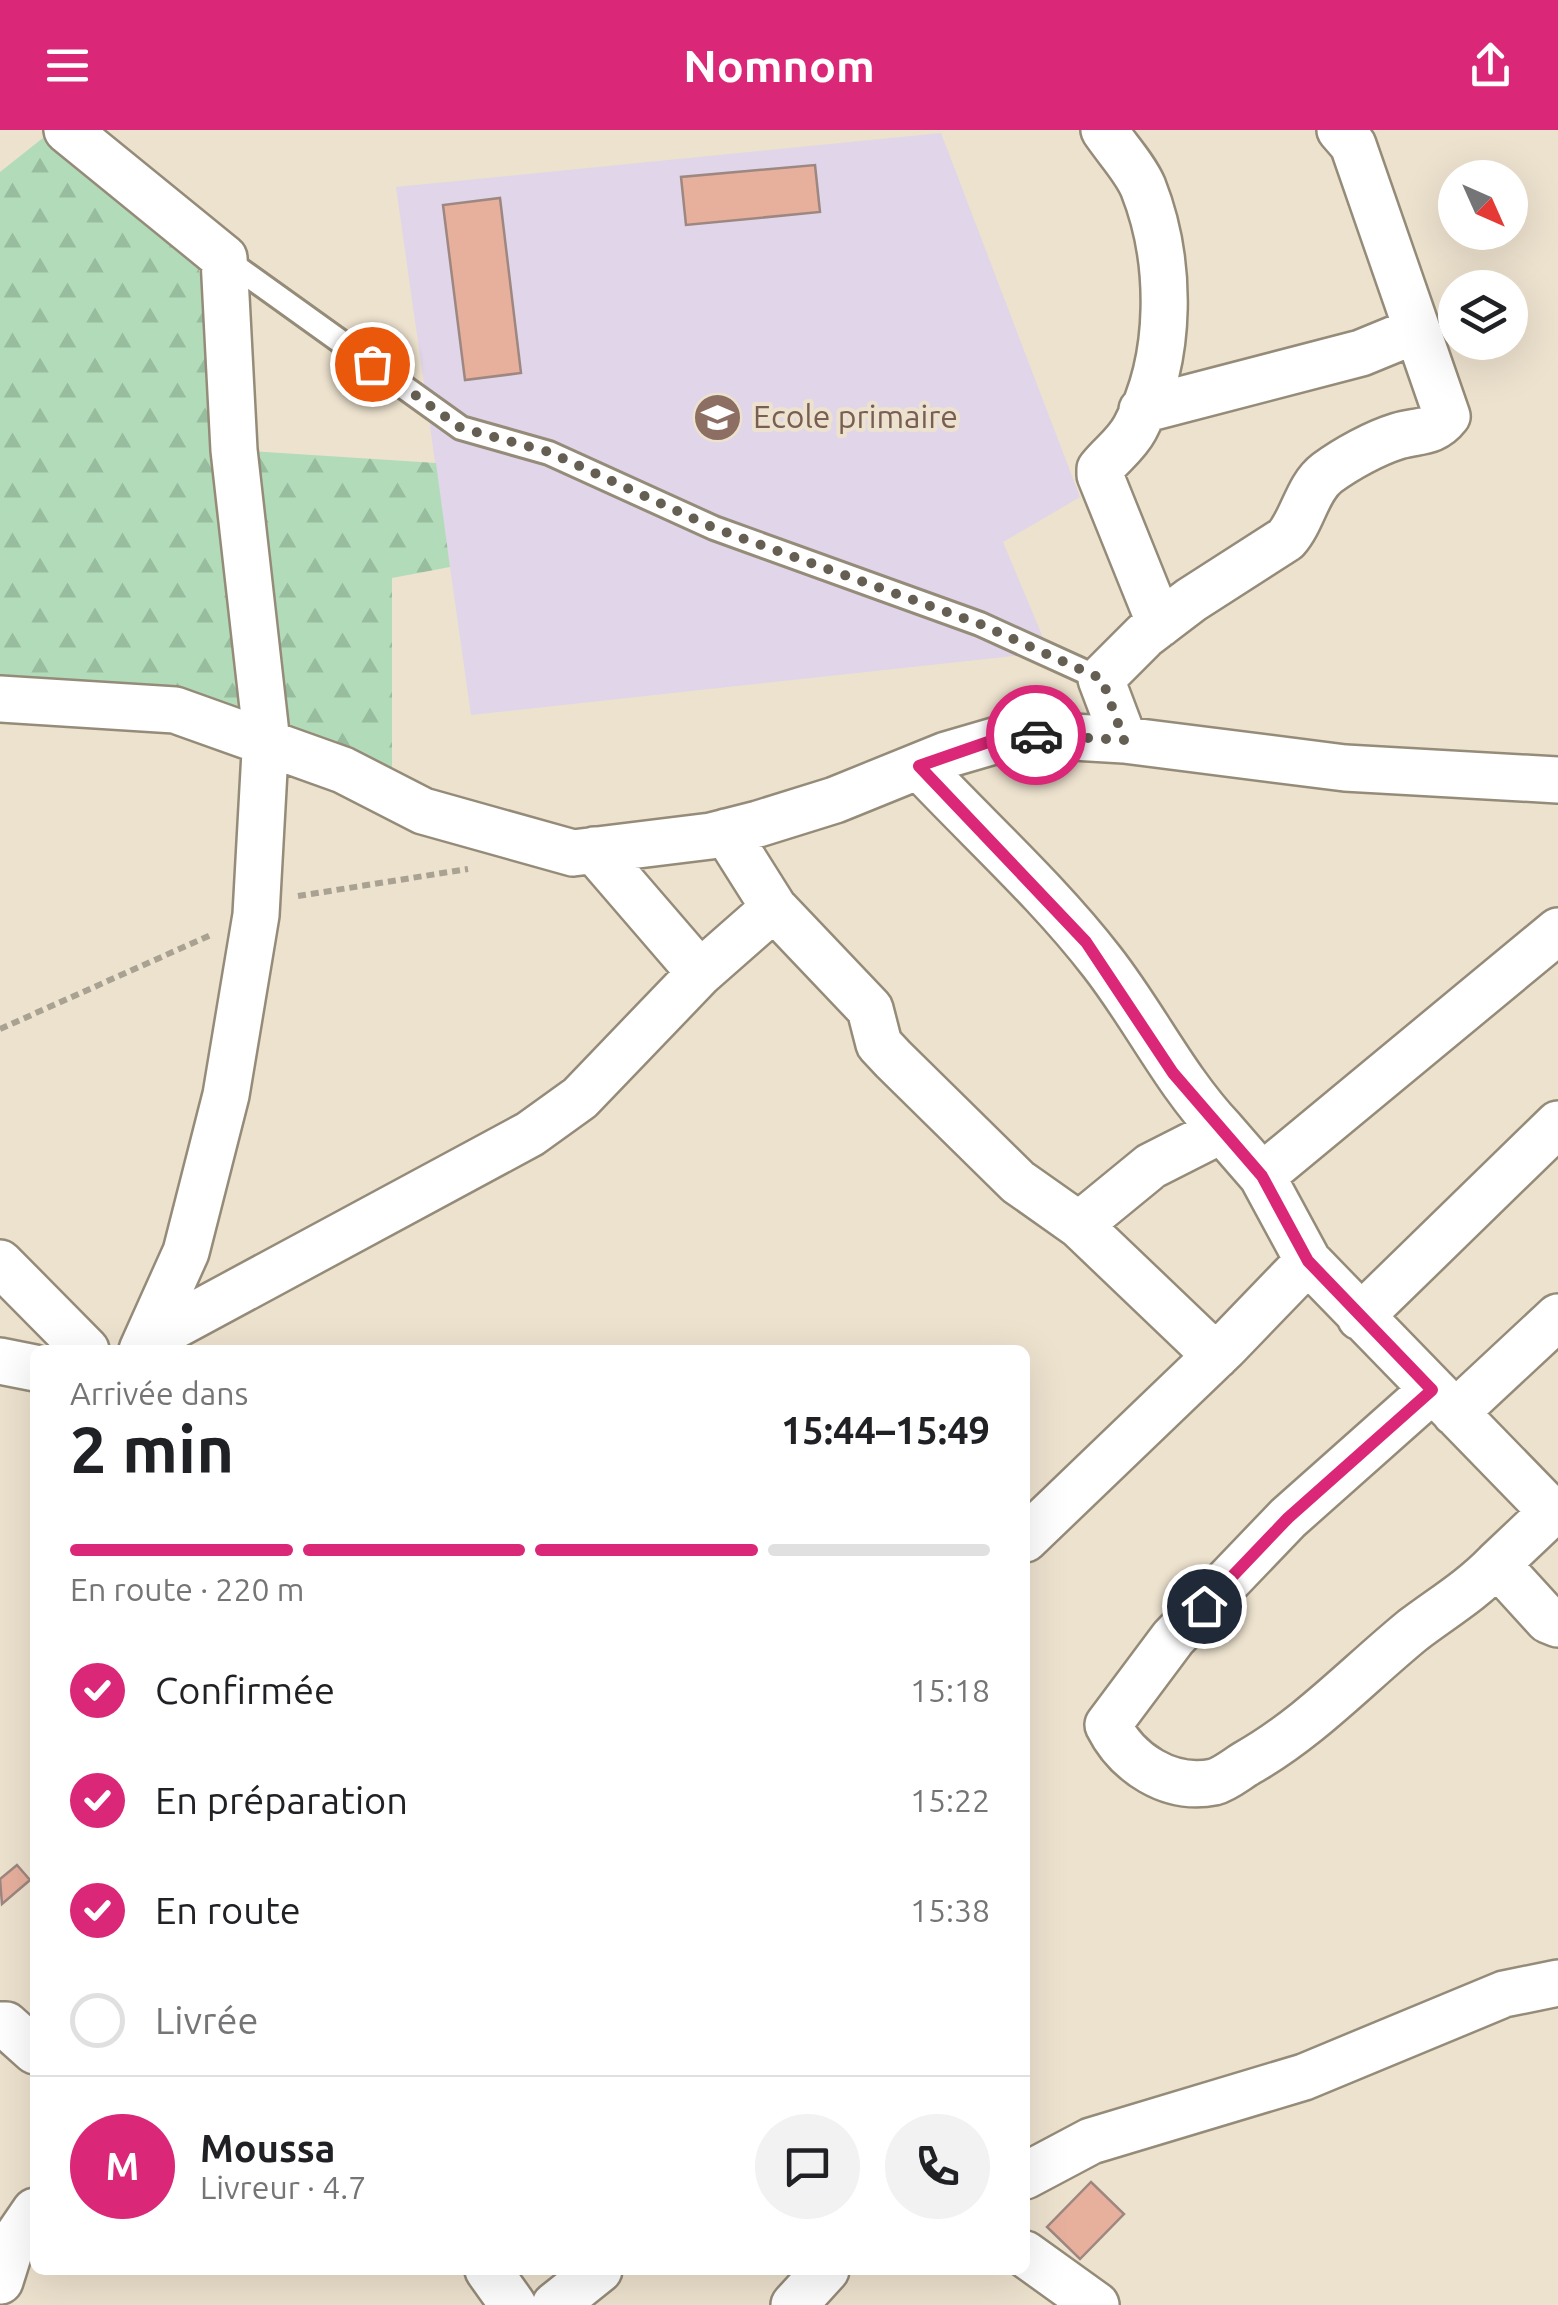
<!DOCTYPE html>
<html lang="fr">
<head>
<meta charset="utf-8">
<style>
	:root { --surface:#fff; --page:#f2f2f2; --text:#202124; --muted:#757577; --line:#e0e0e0; --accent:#db2777 }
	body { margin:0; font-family:Ubuntu,sans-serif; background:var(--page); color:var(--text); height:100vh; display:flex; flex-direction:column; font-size:38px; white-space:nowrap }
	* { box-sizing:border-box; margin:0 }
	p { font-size:32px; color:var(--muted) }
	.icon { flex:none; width:55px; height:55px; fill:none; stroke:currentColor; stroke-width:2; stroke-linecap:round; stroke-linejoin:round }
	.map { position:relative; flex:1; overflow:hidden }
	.side { position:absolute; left:30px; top:1215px; width:1000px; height:930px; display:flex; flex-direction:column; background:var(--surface); border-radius:15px; box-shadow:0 10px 40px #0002 }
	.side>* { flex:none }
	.needle { width:65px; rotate:135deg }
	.buttons { position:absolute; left:1438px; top:30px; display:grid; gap:20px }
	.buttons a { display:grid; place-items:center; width:90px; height:90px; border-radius:50%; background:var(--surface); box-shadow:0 10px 40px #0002; font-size:50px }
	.pin { position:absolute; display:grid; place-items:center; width:85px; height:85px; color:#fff; margin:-42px; border:5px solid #fff; border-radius:50%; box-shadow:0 2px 10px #0007 }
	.courier { position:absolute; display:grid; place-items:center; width:100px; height:100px; margin:-50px; border:8px solid #db2777; border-radius:50%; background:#fff; color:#222; box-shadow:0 2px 12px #0007 }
	.headline em { font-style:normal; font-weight:600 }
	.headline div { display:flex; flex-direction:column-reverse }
	.headline { display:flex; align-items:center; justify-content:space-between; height:170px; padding:0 40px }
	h1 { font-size:65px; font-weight:600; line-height:75px }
	.bar { display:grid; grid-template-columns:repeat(4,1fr); gap:15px 10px; align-content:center; height:120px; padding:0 40px }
	.bar i { height:12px; border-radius:8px; background:var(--line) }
	.bar .active { background:var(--accent) }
	.bar p { grid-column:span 4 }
	.line { display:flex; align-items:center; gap:25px; padding:0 40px; border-top:2px solid var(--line) }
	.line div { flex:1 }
	.round { display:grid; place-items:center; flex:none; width:105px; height:105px; border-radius:52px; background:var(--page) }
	ol { padding:0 40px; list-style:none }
	li { display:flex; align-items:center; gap:30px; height:110px }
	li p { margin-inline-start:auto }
	li .icon { padding:10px; border-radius:50%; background:var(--accent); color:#fff; stroke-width:4 }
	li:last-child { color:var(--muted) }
	li i { width:55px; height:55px; border:5px solid var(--line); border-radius:50% }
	header { display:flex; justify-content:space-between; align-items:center; height:130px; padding:0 40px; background:var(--accent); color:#fff; font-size:45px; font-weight:600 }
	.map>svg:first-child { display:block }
	.education { fill:#e0d5e9 }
	.forest { fill:url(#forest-firs) }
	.building { fill:#e7b09d; stroke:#9d8780; stroke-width:2.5 }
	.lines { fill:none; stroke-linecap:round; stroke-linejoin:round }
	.service-casing { stroke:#958b79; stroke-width:28 }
	.minor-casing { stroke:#958b79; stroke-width:50 }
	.path { stroke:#a9a191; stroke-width:6; stroke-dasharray:8 5; stroke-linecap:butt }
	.service { stroke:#fff; stroke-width:22 }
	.minor { stroke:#fff; stroke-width:45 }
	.done { stroke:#655f53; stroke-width:10; stroke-dasharray:0 18 }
	.route { stroke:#db2777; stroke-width:12 }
	.labels { text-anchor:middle; stroke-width:8; stroke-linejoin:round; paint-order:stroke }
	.education-label { font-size:32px; fill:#785e54; stroke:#ede2ce; text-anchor:start }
</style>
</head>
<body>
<header><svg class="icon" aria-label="menu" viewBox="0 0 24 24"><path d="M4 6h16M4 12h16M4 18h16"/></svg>Nomnom<svg class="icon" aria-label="share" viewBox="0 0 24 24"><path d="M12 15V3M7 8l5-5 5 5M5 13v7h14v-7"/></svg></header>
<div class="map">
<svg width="1558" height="2175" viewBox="0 0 1558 2175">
	<defs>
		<pattern id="forest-firs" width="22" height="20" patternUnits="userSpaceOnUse" patternTransform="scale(2.5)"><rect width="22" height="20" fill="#b2dcb9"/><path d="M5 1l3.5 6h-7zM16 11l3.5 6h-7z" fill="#98bc9e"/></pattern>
	</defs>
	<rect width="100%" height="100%" fill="#ede2ce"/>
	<path class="education" d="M 941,3 L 1080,367 L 1003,412 L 1049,522 L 471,585 L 396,57 Z"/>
	<path class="forest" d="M 53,0 L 188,83 L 234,320 L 436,333 L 450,437 L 392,448 L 392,660 L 316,622 L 0,561 L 0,42 Z"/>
	<path class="building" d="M 815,35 L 820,82 L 686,95 L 681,47 Z
		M 500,68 L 521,243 L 465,250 L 443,75 Z
		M 17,1735 L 30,1750 L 2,1774 L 0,1749 Z
		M 1091,2052 L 1124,2084 L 1080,2129 L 1047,2097 Z"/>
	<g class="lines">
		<defs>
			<path id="service" d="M 224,128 L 461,298 L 549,323 L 714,398 L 980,494 L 1101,549"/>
			<path id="minor" d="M 67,0 L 224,128 L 234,320 L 266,604 L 256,785 L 226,965 L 186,1122 L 142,1220
				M 1104,0 C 1116,18 1135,38 1143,57 C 1172,130 1173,228 1135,298 C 1126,315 1112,324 1100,339 L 1100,345 L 1160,494
				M 1142,280 L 1361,223 L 1417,200
				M 0,569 L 175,580 L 343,640 L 423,681 L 573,723 L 711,706 L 758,694 L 835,670 L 946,625 L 994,611 L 1039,605 L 1124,610 L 1345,638 L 1558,650
				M 1124,610 L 1101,549 L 1145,505 L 1191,470 L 1286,409 C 1303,390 1307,358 1327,343 C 1346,329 1375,313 1398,306 C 1418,300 1433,304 1447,286 L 1353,15 L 1340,0
				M 726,702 L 774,778 L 870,879 L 879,914 L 893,929 L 1018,1052 L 1079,1095 L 1151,1036 L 1222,1000 C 1174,949 1145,887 1102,832 C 1048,762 980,701 919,636
				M 594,720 L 700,843
				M 1222,1000 L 1262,1046 L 1308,1131 L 1552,1382 L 1497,1434 L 1548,1490 L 1558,1494
				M 1262,1046 L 1558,801
				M 1079,1095 L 1216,1226
				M 0,1133 L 86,1220
				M 1360,1187 L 1558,994
				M 148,1210 L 530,1004 L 580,968 L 700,843 L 774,778
				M 0,1231 L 35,1238
				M 1432,1260 L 1288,1388 L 1173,1508 L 1108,1595 C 1127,1633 1169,1661 1214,1652 C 1225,1649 1237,1639 1247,1633 C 1309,1598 1358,1545 1413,1500 C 1442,1478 1471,1461 1497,1434
				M 1455,1283 L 1558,1187
				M 1025,1409 L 1225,1217 L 1308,1131
				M 0,1895 L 6,1895 L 35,1921
				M 1025,2046 L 1091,2011 L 1304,1947 L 1504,1864 L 1558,1853
				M 1025,2124 L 1096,2175
				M 488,2140 L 513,2175
				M 0,2151 L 11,2116 L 35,2081
				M 555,2175 L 599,2140
				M 794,2175 L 826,2140"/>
		</defs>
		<use href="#service" class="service-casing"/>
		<use href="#minor" class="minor-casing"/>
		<path class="path" d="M 298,766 L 468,739
			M 0,899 L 213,804"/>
		<use href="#service" class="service"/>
		<use href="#minor" class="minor"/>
	</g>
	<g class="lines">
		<path class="done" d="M 372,234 L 461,298 L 549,322 L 714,398 L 980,494 L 1102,549 L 1124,610 L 1036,605"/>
		<path class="route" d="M 1036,605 L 994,610 L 919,636 L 1086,812 L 1173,943 L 1262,1046 L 1308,1131 L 1432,1260 L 1288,1388 L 1204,1476"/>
	</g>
	<defs>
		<symbol id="school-disc" viewBox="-11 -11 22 22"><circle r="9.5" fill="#8d6e63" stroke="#ede2ce"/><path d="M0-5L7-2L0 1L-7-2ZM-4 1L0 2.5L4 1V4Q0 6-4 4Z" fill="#fff"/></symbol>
	</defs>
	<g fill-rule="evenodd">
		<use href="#school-disc" x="690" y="260" width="55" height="55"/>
	</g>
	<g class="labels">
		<g class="education-label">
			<text x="753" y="298">Ecole primaire</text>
		</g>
	</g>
</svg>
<div class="buttons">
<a><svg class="needle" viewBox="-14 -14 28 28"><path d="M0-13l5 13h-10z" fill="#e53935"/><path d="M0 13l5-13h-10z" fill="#757577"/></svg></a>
<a><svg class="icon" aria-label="layers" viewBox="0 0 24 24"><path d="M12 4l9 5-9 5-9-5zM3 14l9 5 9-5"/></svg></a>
</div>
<div class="pin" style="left:372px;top:234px;background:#ea580c"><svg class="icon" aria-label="bag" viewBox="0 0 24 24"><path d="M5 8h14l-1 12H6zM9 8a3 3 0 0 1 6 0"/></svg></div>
<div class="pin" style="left:1204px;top:1476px;background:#1f2937"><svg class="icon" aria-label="home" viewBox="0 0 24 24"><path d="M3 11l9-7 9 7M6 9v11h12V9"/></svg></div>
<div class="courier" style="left:1036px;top:605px"><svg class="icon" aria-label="car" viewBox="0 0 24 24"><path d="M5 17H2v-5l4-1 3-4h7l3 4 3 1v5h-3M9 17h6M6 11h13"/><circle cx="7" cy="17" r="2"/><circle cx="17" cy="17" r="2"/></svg></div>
<section class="side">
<div class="headline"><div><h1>2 min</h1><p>Arrivée dans</p></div><em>15:44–15:49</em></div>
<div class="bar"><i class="active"></i><i class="active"></i><i class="active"></i><i></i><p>En route · 220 m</p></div>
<ol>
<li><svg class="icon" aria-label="check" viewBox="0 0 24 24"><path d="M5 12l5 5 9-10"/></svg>Confirmée<p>15:18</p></li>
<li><svg class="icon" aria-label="check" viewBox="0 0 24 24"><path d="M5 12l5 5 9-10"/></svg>En préparation<p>15:22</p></li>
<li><svg class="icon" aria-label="check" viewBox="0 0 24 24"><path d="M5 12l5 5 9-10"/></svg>En route<p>15:38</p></li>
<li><i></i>Livrée</li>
</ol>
<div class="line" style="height:180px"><b class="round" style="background:var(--accent);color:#fff">M</b><div><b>Moussa</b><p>Livreur · 4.7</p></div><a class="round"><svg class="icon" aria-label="chat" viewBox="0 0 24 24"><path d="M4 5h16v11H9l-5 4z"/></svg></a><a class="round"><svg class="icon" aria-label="phone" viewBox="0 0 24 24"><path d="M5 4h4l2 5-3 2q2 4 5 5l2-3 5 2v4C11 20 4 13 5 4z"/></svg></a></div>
</section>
</div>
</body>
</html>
